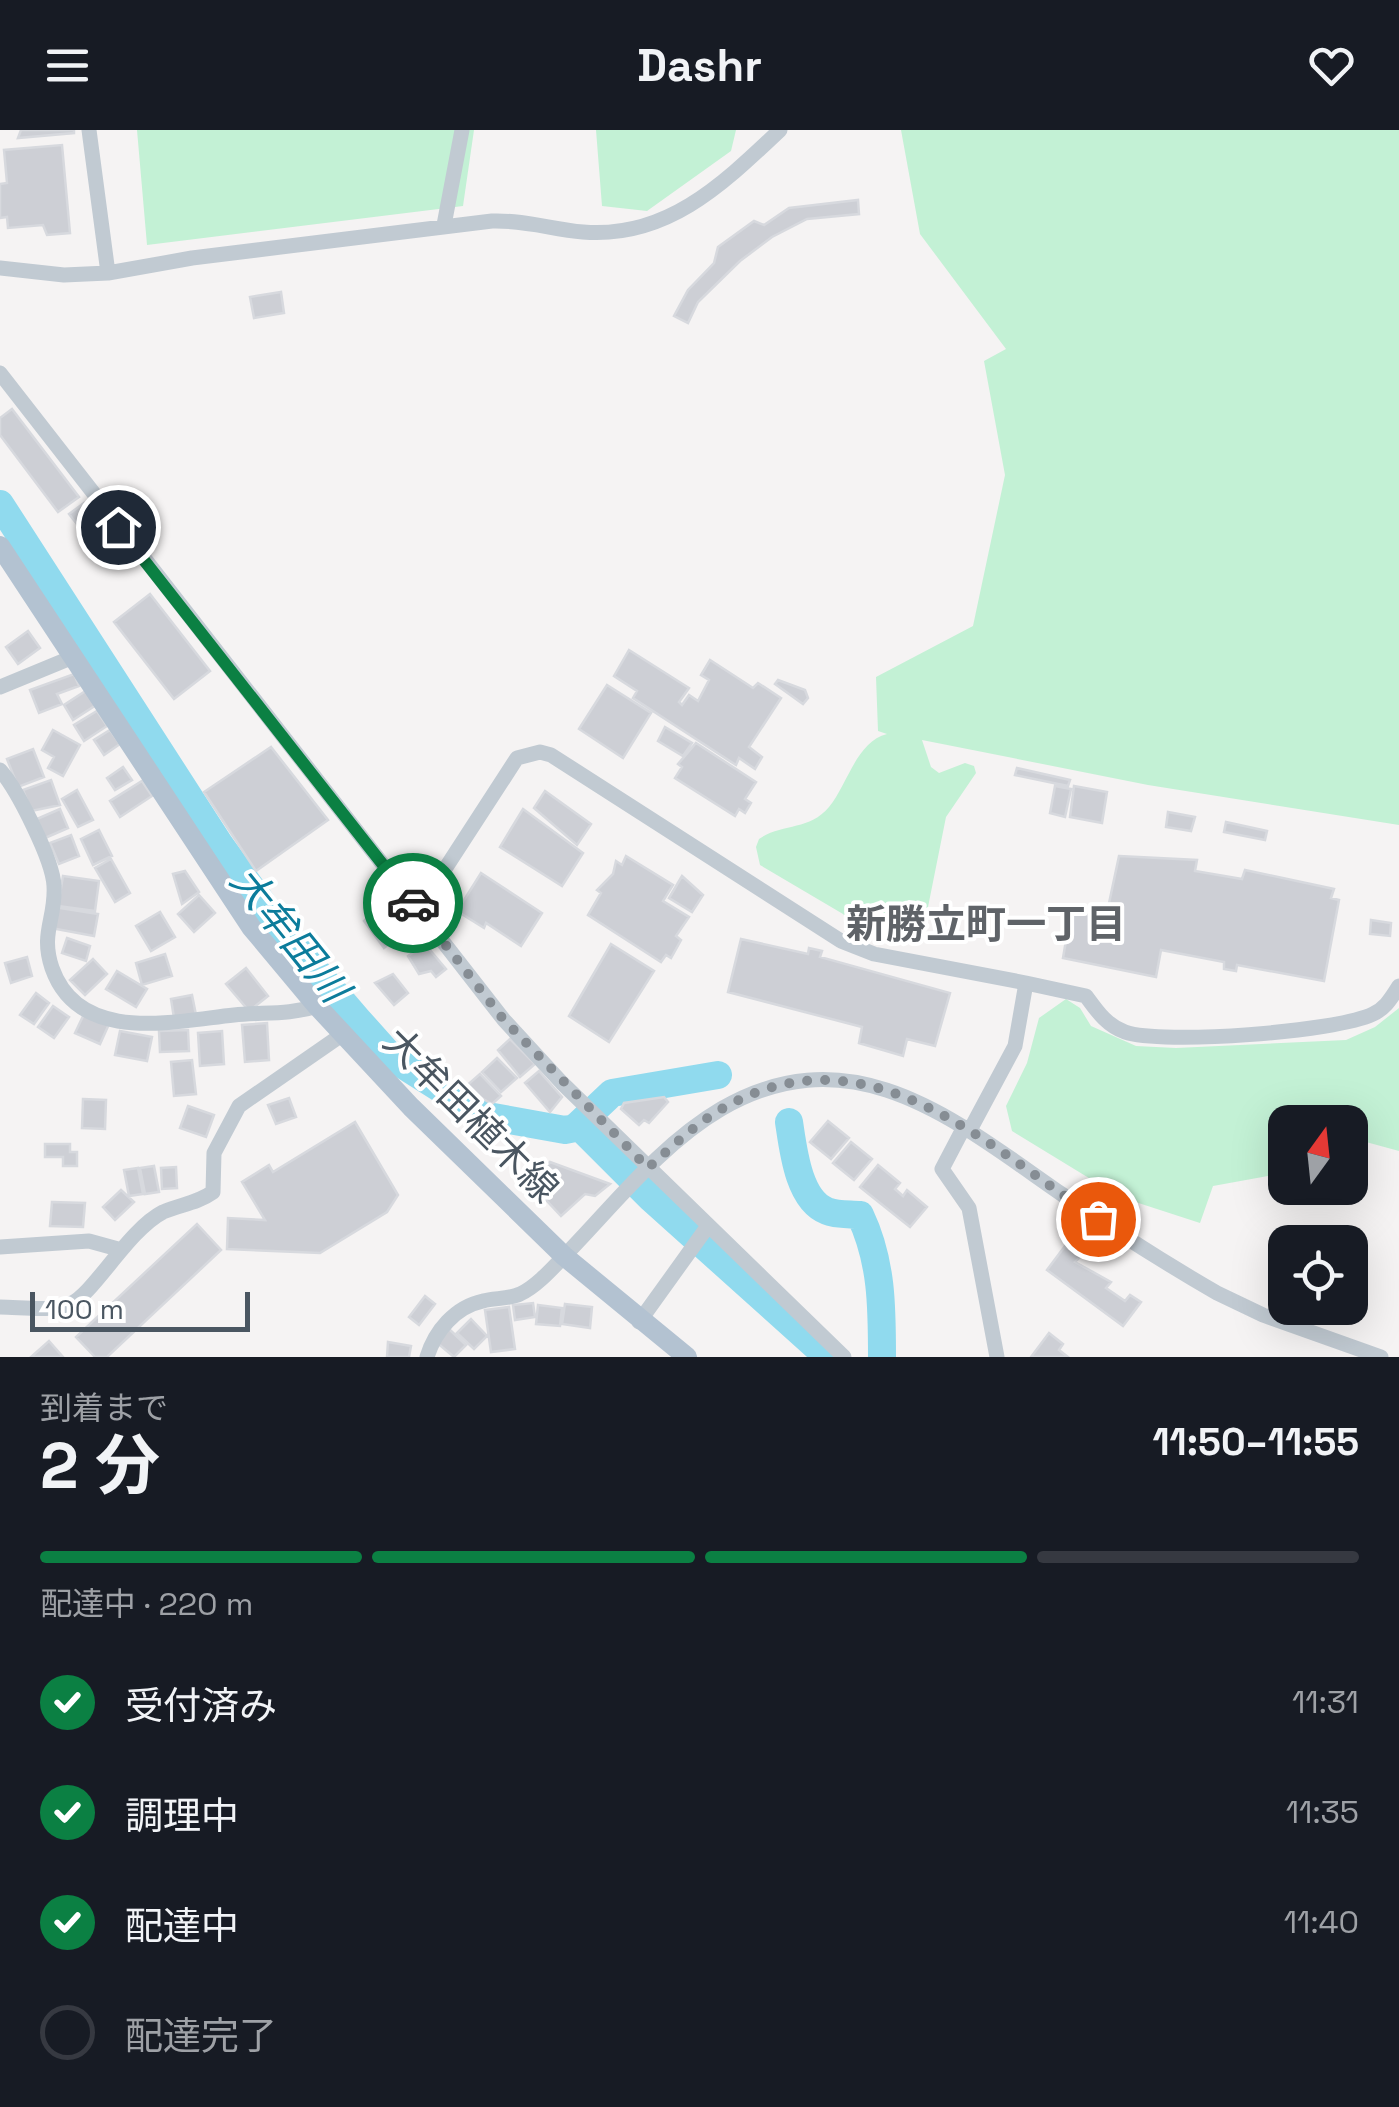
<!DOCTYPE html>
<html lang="ja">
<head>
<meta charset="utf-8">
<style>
	:root { --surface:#171b24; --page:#20242c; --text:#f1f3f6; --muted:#9ea1a6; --line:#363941; --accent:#0b8043 }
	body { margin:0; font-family:"Space Grotesk","Noto Sans JP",sans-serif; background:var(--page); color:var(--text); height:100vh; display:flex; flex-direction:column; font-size:38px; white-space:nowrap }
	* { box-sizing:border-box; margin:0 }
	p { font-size:32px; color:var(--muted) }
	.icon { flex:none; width:55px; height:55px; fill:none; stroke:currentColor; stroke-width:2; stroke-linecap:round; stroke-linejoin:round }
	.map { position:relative; height:1227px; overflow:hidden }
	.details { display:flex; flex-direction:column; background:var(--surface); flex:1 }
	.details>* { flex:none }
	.needle { width:65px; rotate:15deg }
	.controls { position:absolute; left:1268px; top:975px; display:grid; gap:20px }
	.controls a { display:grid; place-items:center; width:100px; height:100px; border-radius:20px; background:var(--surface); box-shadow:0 10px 40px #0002; font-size:50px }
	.scale { position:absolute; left:30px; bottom:25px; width:220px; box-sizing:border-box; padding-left:10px; border:5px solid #4a5661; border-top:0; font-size:28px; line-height:35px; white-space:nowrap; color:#4a5661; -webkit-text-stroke:8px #fff; paint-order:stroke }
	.pin { position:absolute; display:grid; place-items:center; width:85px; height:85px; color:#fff; margin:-42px; border:5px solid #fff; border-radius:50%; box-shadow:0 2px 10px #0007 }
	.courier { position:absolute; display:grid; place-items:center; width:100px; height:100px; margin:-50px; border:8px solid #0b8043; border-radius:50%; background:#fff; color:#222; box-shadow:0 2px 12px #0007 }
	.head em { font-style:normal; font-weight:700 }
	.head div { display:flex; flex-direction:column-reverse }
	.head { display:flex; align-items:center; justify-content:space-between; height:170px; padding:0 40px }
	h1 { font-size:65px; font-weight:700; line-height:75px }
	.bar { display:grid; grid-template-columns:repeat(4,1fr); gap:15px 10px; align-content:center; height:120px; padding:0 40px }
	.bar i { height:12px; border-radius:8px; background:var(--line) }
	.bar .on { background:var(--accent) }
	.bar p { grid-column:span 4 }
	ol { padding:0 40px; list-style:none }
	li { display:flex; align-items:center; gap:30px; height:110px }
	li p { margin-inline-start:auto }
	li .icon { padding:10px; border-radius:50%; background:var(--accent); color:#fff; stroke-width:4 }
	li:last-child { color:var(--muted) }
	li i { width:55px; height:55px; border:5px solid var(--line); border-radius:50% }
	header { display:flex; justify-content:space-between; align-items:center; height:130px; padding:0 40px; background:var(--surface); font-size:45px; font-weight:700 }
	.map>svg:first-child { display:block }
	.green { fill:#c3f1d5 }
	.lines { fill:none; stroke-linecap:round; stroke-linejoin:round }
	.river { stroke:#90daee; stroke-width:28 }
	.building { fill:#cdcfd5; stroke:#d7d9de; stroke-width:2.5 }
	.minor { stroke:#c1cad2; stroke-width:15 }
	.major { stroke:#b3c2d1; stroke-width:20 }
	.done { stroke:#868d94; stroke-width:10; stroke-dasharray:0 18 }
	.route { stroke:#0b8043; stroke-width:12 }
	.labels { text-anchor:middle; stroke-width:8; stroke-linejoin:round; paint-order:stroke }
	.street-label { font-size:38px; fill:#4a5661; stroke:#fff }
	.neighbourhood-label { font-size:40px; font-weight:bold; fill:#5f6368; stroke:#fff }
	.water-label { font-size:40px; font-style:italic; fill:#0c7c9b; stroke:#fff }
</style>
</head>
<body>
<header><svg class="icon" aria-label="menu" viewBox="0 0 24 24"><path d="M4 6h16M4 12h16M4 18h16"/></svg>Dashr<svg class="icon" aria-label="heart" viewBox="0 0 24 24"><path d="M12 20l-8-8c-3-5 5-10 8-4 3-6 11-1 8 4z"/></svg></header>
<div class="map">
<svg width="1399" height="1227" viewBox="0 0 1399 1227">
	<rect width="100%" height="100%" fill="#f5f3f3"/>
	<path class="green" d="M 137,0 L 474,0 L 463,76 L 147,115 Z
		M 596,0 L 736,0 L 731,21 L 647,81 L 602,76 Z
		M 901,0 L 1399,0 L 1399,695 L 1148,655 L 922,610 L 931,637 L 939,643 L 965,633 L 974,636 L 976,643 L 946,687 L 921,812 L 855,796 L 843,784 L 760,735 L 756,717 L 759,709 C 782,693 809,701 829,677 C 848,654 856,612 887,604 L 878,601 L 876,547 L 973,496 L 1005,345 L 984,231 L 1006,219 L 920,104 Z
		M 1066,869 L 1080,878 L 1091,896 L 1136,916 L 1176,918 L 1346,910 L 1375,897 L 1399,878 L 1399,1021 L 1366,1012 L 1350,1019 L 1350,992 L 1285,992 L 1285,1043 L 1213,1056 L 1200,1093 L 1120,1067 L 1012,1001 L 1006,976 L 1027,933 L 1039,888 Z"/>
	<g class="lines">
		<path class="river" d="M 0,374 L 220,715 L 286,806 L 358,890 L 392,928 L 482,985 L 565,1000 L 575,998 L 612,963 L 718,945
			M 789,992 C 793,1018 798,1070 827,1081 C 836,1085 850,1084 860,1085 C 882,1131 882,1177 882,1227
			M 578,995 L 651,1068 L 828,1227"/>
	</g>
	<path class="building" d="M 21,0 L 74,0 L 74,3 L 18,8 Z
		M 62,15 L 70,103 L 47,105 L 43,95 L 8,98 L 7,87 L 0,88 L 0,54 L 7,53 L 4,20 Z
		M 858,70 L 859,84 L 807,89 L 772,107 L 740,131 L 698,172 L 688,193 L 674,186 L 688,160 L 714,133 L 718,117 L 754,91 L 764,95 L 789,78 Z
		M 281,162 L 284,183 L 254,188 L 250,167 Z
		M 12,279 L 79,367 L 58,382 L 0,305 L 0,288 Z
		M 84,373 L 103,396 L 88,408 L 69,384 Z
		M 150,464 L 210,541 L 174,569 L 114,492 Z
		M 28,501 L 40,518 L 18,534 L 6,517 Z
		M 629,520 L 689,558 L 679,572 L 682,575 L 689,565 L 698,571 L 709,550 L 701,545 L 710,530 L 753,558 L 758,553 L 781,568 L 749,617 L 762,627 L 755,639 L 739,628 L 736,635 L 633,568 L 637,561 L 614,546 Z
		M 74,544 L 79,556 L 57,564 L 62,574 L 39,583 L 30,560 Z
		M 778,550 L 805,560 L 808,568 L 803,574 L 775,554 Z
		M 607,555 L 651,583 L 623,628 L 579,599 Z
		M 87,560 L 96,575 L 73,590 L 64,575 Z
		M 97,581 L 107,596 L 84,611 L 74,595 Z
		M 665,597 L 692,613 L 683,626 L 658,611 Z
		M 53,600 L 80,615 L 63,646 L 48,638 L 54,627 L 42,620 Z
		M 110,600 L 120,614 L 104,625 L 94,610 Z
		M 696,613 L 756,652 L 745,669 L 751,673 L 745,683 L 739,679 L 735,686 L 675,648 L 682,637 L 678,634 Z
		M 271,617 L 328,690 L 256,741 L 204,662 Z
		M 33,619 L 44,647 L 18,657 L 7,629 Z
		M 123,637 L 132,650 L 115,660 L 107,648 Z
		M 1017,638 L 1070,650 L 1068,656 L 1015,645 Z
		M 51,650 L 60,675 L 31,681 L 23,660 Z
		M 142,651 L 152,666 L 120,687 L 110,671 Z
		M 1055,656 L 1071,659 L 1065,687 L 1050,683 Z
		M 1074,656 L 1107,662 L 1102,693 L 1070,687 Z
		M 77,660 L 93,690 L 78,697 L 62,669 Z
		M 545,661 L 591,694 L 577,715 L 534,678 Z
		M 60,679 L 68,698 L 45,708 L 37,689 Z
		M 523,679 L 583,723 L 562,756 L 500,717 Z
		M 1168,682 L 1195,687 L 1191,701 L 1166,697 Z
		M 1226,692 L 1267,701 L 1265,710 L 1224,702 Z
		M 99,700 L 112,726 L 93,735 L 81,709 Z
		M 71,705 L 79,726 L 59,734 L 50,713 Z
		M 626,726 L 673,755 L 663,771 L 689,787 L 676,806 L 681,810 L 671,828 L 666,825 L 661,832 L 588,785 L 601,763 L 597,760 L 613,744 L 616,731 L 622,735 Z
		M 1119,726 L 1197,730 L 1195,741 L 1242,749 L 1245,740 L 1334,759 L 1331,768 L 1339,770 L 1324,851 L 1237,835 L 1236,841 L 1224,839 L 1224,832 L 1161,820 L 1156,847 L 1063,828 L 1071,781 L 1089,785 L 1091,775 L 1108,778 Z
		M 111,729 L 130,763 L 115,772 L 95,738 Z
		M 185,741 L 199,762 L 182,774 L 173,744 Z
		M 481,743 L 542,783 L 521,816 L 486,793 L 484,798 L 457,781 Z
		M 63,746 L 99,751 L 95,781 L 58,776 Z
		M 682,746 L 703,765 L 692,782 L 669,768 Z
		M 199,765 L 215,783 L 194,802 L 178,784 Z
		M 54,777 L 98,784 L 94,806 L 51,798 Z
		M 377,779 L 404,804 L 406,812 L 401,816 L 395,809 L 384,818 L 364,791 Z
		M 160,782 L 175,807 L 151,821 L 136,796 Z
		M 1371,790 L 1391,793 L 1390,806 L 1370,804 Z
		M 67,808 L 90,816 L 86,831 L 62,823 Z
		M 741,809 L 808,824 L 809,818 L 822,821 L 820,827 L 950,863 L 935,916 L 907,909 L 903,926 L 859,913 L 862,897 L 728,862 Z
		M 425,814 L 446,839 L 436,847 L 431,841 L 419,844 L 408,826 Z
		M 611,814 L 654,841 L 609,912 L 569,886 Z
		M 165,824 L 172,846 L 142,855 L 136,833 Z
		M 27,827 L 32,846 L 11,853 L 5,833 Z
		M 93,829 L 107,844 L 85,865 L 70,850 Z
		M 246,838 L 268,866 L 249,881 L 226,854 Z
		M 117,841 L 147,859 L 136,877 L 106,859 Z
		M 393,844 L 408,863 L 394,875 L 375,853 Z
		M 36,863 L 49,873 L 34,894 L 20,885 Z
		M 192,865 L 196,885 L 174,888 L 171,869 Z
		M 53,876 L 69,887 L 54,908 L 38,897 Z
		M 85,882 L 109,894 L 100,914 L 75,903 Z
		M 267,893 L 269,930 L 245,932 L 242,895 Z
		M 188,900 L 189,921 L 160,922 L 159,901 Z
		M 120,901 L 152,907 L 147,931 L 115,925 Z
		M 222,901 L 224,934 L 200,936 L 198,903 Z
		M 510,909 L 535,934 L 520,947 L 498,920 Z
		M 497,928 L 517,948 L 501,962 L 482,942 Z
		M 192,930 L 196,964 L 174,966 L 171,932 Z
		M 539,941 L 562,967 L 550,982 L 525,953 Z
		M 480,944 L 501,966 L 492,974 L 464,958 Z
		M 664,967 L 668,972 L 649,993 L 644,990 L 639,995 L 621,979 L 624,973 Z
		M 289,968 L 296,987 L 276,994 L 268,975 Z
		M 83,969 L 106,970 L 105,999 L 82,998 Z
		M 188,976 L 214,985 L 206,1007 L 180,998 Z
		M 828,991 L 849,1008 L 831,1029 L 810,1012 Z
		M 355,992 L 398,1065 L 387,1082 L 320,1123 L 227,1119 L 228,1088 L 265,1090 L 242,1052 L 269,1035 L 273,1042 Z
		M 851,1012 L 872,1029 L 854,1050 L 833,1033 Z
		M 45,1014 L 70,1014 L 70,1022 L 77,1022 L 77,1036 L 63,1036 L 63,1027 L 45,1027 Z
		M 550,1032 L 610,1054 L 595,1066 L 585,1064 L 561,1086 L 532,1055 Z
		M 878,1035 L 900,1053 L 895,1059 L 903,1066 L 907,1060 L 927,1077 L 910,1097 L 860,1057 Z
		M 154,1036 L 159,1062 L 145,1064 L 140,1038 Z
		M 176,1037 L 177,1058 L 162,1059 L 161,1038 Z
		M 138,1038 L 143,1064 L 129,1066 L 124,1040 Z
		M 121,1060 L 134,1072 L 115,1090 L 103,1077 Z
		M 52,1072 L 85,1073 L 83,1097 L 50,1096 Z
		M 197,1094 L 221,1120 L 107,1227 L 95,1227 L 76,1207 Z
		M 1065,1116 L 1080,1127 L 1075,1132 L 1111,1152 L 1106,1158 L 1125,1171 L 1130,1165 L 1141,1172 L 1123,1196 L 1047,1140 Z
		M 425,1166 L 435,1174 L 419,1195 L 409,1187 Z
		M 533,1173 L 535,1187 L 515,1190 L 513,1175 Z
		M 565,1174 L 592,1177 L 590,1198 L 562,1194 Z
		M 538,1175 L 562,1178 L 560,1196 L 536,1194 Z
		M 509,1177 L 515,1219 L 491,1222 L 485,1180 Z
		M 471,1189 L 487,1206 L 474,1219 L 457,1203 Z
		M 449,1199 L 466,1215 L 454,1227 L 436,1212 Z
		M 1049,1203 L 1063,1214 L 1059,1220 L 1068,1227 L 1031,1227 Z
		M 49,1211 L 63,1227 L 31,1227 Z
		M 388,1212 L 411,1216 L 409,1227 L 387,1227 Z"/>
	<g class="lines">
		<path class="minor" d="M 89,0 L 108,143
			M 444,95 L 462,0
			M 0,138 L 64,145 L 108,143 L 192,128 L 492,91 C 525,90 551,99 583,102 C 667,109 723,54 780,0
			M 0,243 L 504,890 L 562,953 L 844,1227
			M 0,557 L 73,527
			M 0,640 C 17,659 53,730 54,756 C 56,788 40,803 52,838 C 79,915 175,891 234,885 C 263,882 289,885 317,876
			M 419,779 L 517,628 L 540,622 L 551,625 L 841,811 L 874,824 L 1026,853 L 1015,916 L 970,1000
			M 1026,853 L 1086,866 C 1097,881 1106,895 1125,902 C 1162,915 1336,902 1373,884 C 1386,878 1391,868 1399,856
			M 964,997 L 942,1039 L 969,1078 L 997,1227
			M 0,1117 L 89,1111 L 118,1119
			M 0,1177 C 21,1177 51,1182 70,1174 C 93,1165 128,1100 163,1082 C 181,1074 196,1074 213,1062 L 214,1023 L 239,976 L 343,904
			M 639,1192 L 708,1096
			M 427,1227 C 435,1201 455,1177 483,1171 C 494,1168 510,1169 520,1164 C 538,1156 557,1133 571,1119 C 617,1071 663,1013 721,979 C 854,902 957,992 1063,1065 C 1113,1100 1165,1133 1217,1163 L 1263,1185 L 1381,1227"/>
		<path class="major" d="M 0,416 L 251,797 L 317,876 L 411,977 L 564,1126 L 687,1227"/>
	</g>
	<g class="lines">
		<path class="done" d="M 413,773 L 504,890 L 648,1038 C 671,1018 694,995 720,980 C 865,894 983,1013 1098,1089"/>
		<path class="route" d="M 118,397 L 413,773"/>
	</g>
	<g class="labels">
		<g class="street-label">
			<text transform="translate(471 985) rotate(45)" y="13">大牟田植木線</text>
		</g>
		<g class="neighbourhood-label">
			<text x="986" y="808">新勝立町一丁目</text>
		</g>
		<g class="water-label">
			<text transform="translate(290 804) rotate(51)" y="14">大牟田川</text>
		</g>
	</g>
</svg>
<div class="controls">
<a><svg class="needle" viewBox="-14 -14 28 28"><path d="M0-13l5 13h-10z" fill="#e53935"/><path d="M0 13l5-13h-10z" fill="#9ea1a6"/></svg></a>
<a><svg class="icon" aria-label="locate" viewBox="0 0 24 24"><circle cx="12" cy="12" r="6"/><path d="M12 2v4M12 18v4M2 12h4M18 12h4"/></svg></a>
</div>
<div class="scale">100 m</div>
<div class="pin" style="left:1098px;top:1089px;background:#ea580c"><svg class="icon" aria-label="bag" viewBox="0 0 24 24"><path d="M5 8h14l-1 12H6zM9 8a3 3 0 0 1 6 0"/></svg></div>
<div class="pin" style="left:118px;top:397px;background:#1f2937"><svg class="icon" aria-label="home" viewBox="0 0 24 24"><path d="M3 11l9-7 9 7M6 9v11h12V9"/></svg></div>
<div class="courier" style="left:413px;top:773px"><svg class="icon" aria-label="car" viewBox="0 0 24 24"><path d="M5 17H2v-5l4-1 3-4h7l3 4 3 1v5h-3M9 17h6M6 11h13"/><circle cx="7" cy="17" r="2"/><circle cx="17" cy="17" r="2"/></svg></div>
</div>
<section class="details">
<div class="head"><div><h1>2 分</h1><p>到着まで</p></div><em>11:50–11:55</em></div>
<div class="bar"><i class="on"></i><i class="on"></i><i class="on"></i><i></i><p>配達中 · 220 m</p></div>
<ol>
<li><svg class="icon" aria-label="check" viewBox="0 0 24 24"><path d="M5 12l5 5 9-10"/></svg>受付済み<p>11:31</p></li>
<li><svg class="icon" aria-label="check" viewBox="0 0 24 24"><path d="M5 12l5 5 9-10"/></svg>調理中<p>11:35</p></li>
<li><svg class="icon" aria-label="check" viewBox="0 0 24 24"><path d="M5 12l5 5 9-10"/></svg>配達中<p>11:40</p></li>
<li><i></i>配達完了</li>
</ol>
</section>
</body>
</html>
